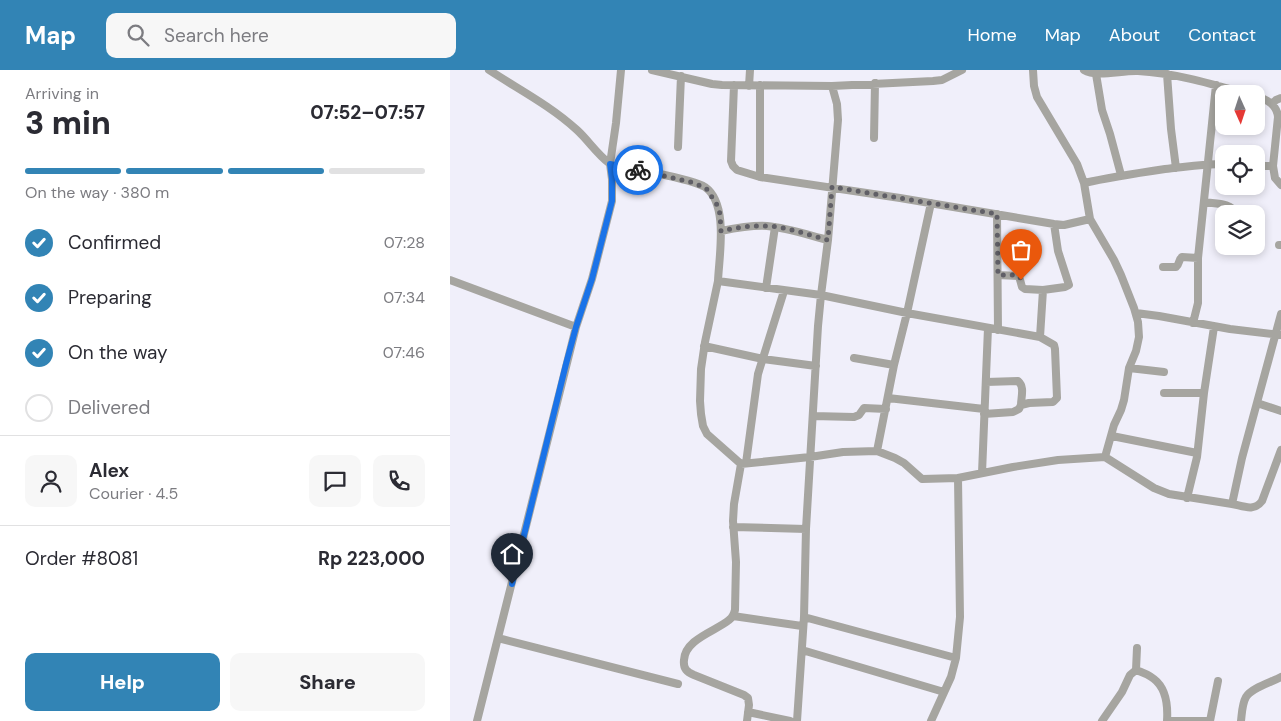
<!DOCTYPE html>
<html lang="en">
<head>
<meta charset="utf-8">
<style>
	:root { --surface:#fff; --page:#f7f7f7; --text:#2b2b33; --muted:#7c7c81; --line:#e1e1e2; --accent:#3284b5 }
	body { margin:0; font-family:"DM Sans",sans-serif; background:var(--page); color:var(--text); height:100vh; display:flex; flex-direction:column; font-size:19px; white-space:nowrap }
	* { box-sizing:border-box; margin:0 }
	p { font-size:16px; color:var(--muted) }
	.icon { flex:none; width:28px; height:28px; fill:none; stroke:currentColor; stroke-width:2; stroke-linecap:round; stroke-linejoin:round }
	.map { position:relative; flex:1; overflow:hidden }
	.details { display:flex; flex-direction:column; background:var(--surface); width:450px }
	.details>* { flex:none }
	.needle { width:32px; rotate:177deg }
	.controls { position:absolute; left:765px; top:15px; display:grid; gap:10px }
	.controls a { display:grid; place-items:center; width:50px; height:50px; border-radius:10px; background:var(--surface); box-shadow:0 2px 8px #0003; font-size:25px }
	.pin { position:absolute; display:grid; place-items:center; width:42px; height:42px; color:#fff; margin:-51px -21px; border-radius:50% 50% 50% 0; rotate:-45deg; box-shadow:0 0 5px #0007 }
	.pin .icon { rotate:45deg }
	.courier { position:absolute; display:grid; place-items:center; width:50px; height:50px; margin:-25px; border:4px solid #1a73e8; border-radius:50%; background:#fff; color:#222; box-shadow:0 1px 6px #0007 }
	.overview em { font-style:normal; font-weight:800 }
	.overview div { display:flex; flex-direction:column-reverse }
	.overview { display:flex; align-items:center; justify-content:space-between; height:85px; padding:0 25px }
	h1 { font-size:32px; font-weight:800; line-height:38px }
	.bar { display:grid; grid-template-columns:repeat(4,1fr); gap:8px 5px; align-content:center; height:60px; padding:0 25px }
	.bar i { height:6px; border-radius:4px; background:var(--line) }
	.bar .on { background:var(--accent) }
	.bar p { grid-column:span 4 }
	.line { display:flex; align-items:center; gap:12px; padding:0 25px; border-top:1px solid var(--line) }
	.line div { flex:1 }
	.round { display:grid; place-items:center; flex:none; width:52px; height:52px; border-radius:10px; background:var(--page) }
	ol { padding:0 25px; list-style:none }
	li { display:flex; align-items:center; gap:15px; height:55px }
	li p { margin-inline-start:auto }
	li .icon { padding:5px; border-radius:50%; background:var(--accent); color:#fff; stroke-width:4 }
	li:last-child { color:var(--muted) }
	li i { width:28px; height:28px; border:2px solid var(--line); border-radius:50% }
	.action { display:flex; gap:10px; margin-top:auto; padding:10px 25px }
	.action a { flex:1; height:58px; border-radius:10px; background:var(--accent); color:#fff; font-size:20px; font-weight:800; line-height:58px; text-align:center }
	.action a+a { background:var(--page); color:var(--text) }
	header { display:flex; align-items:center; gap:30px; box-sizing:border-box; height:70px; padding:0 25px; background:var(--accent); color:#fff }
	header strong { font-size:24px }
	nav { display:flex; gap:28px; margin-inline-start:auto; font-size:18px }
	.search { width:350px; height:45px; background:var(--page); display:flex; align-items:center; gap:12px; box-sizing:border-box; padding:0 18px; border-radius:10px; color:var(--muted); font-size:19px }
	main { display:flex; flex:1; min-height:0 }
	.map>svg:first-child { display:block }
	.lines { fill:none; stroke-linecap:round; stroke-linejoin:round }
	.minor { stroke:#a6a5a0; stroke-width:8 }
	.done { stroke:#605f66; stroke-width:5; stroke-dasharray:0 9 }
	.route { stroke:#1a73e8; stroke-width:6 }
</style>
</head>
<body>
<header>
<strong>Map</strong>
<div class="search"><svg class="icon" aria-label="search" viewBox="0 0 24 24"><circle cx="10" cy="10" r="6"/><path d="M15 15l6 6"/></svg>Search here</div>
<nav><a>Home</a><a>Map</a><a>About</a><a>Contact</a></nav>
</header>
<main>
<section class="details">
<div class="overview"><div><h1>3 min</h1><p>Arriving in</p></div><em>07:52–07:57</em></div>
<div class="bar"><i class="on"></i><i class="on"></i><i class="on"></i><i></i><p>On the way · 380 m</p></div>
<ol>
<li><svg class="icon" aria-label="check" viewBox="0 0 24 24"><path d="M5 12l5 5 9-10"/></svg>Confirmed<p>07:28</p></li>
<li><svg class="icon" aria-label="check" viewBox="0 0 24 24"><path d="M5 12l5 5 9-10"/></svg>Preparing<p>07:34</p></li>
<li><svg class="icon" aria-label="check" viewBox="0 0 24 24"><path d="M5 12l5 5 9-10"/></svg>On the way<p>07:46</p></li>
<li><i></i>Delivered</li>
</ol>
<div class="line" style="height:90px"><a class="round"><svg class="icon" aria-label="person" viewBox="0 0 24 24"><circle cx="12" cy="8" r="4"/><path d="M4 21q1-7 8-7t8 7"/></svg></a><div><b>Alex</b><p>Courier · 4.5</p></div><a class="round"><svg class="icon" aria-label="chat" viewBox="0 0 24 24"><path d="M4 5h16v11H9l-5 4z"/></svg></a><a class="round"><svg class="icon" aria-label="phone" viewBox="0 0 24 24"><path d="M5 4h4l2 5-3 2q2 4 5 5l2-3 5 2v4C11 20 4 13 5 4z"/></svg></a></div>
<div class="line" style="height:65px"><div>Order #8081</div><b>Rp 223,000</b></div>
<div class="action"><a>Help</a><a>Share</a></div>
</section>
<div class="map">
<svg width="831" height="651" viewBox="0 0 831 651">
	<rect width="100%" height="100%" fill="#f0effa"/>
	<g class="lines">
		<path class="minor" d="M 39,0 C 68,19 101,36 127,60 C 138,70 147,84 159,93 C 164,97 188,100 196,101 C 209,104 244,110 255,117 C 279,134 269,186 268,211
			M 202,0 L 262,14 L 272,15 L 382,16 L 483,11 L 492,10 L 512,0
			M 583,0 L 584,16 L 587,27 L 627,94 L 634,113 L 640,149 L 664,190 L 671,205 L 684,238 L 688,252 L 689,267 L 686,281 L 679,298 L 674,330 L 671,340 L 664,355 L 655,387 L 704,418 L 719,424 L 782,434 L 792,388 L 831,244
			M 634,0 C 647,8 672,0 688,1 C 725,3 762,14 798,24
			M 646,4 L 652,40 L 660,64 L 671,105
			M 717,4 L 721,59 L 726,98
			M 284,15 L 281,91 L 283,96 L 287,100 L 310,107 L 450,128 L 604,154 L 614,155 L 640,149
			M 299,16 L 300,0
			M 806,26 C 818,30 827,35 828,47 L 823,96 L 825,108 L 831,115
			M 822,34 L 826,30 L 831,28
			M 424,68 L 425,13
			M 228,77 L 231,6
			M 806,96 L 823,96
			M 310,107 L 310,15
			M 634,113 C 661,107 688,103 715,99 C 735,97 754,94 774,94
			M 754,132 C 766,134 780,132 787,144
			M 547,144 L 548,260
			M 271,161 C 286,158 302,155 317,156 C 338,158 358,165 378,170
			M 829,175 L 831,175
			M 713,197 L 726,197 C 730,194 728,190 732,187 L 748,188
			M 548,205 L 569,206 L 572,217 L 575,219 L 593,220
			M 0,210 L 126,257
			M 316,218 L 325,157
			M 686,243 L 709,246 L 780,259 L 831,265
			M 743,253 L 748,233 L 748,188 L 766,15
			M 254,276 L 313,289 L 366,296
			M 404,288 L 444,295
			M 679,298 L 714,302
			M 536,312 L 568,311 C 575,317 571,327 571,335
			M 714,323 L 754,323
			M 438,328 L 534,339
			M 807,333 L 831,341
			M 534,344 L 563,342 L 569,339 L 571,335 L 579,333 L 603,332 L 607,328 L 605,279 L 604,275 L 590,267 L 593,220 L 615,217 L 619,215 L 608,181 L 604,154
			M 363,346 L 404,347 L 409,345 L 414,338 L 436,339
			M 662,366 L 747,383
			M 427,381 L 445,388 L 454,393 L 472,409 L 508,408
			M 296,393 L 308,304 L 334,221
			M 291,394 L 360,387 L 393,382 L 427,381 L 444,295 L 457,243 L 481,133
			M 532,403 L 538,258
			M 737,428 L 747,387 L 754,323 L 764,257
			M 782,434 C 793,436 804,442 812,431 L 831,380
			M 283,457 L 356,459
			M 283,546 L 352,556
			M 354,547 L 506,588 L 510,547 L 508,408 L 563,397 L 608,390 L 655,387
			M 48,568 L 228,614
			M 352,580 L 494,622
			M 686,600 C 692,602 699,605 704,609 C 717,619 718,636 717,651
			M 298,642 L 340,651
			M 27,651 L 112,313 L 126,257 L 142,209 L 162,131 L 162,109 L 160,94 L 166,53 L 171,0
			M 297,651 L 299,635 L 298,628 L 294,625 L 244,605 C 237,602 233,599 234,590 C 235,569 266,561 279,550 C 283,547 284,544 285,540 L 286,492 L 283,451 L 284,434 L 291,394 L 257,364 L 253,356 L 251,344 L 250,331 L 251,299 L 255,272 L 268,211 L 371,225 L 457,243 L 590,267
			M 347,651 L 354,547 L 356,459 L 368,256 L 371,225 L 378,170 L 388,50 L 387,34 L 382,16
			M 481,651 L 501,607 L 506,588
			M 652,651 L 672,622 L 680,605 L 686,600 L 687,578
			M 717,651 L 760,651
			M 760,651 L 768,611
			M 791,651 C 792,643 792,634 796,627 C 801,618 822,612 831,607"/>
	</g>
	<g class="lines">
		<path class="done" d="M 188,100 L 241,112 L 256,118 L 267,135 L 270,144 L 271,161 C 286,158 302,155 317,156 C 338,157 358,165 378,170 L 382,117 L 547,144 L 548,205 L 567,205 L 570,207 L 571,210"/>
		<path class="route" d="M 62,514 L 116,294 L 126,257 L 142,209 L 162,131 L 162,109 L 160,94 L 188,100"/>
	</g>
</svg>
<div class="controls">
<a><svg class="needle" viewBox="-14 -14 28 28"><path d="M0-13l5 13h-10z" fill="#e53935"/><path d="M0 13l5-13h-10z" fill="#7c7c81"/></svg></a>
<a><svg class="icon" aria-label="locate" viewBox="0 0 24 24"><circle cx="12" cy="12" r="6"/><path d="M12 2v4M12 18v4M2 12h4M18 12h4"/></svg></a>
<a><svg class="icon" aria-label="layers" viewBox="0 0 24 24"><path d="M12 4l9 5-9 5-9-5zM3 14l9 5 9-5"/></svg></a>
</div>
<div class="pin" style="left:571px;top:210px;background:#ea580c"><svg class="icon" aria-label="bag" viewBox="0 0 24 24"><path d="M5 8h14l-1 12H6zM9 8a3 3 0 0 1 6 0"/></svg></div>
<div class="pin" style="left:62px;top:514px;background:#1f2937"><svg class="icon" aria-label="home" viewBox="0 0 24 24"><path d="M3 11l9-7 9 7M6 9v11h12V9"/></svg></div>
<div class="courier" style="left:188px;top:100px"><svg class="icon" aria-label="bike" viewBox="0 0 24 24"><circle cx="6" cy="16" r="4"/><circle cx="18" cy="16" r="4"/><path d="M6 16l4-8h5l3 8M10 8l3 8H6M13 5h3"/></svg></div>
</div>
</main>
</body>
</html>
